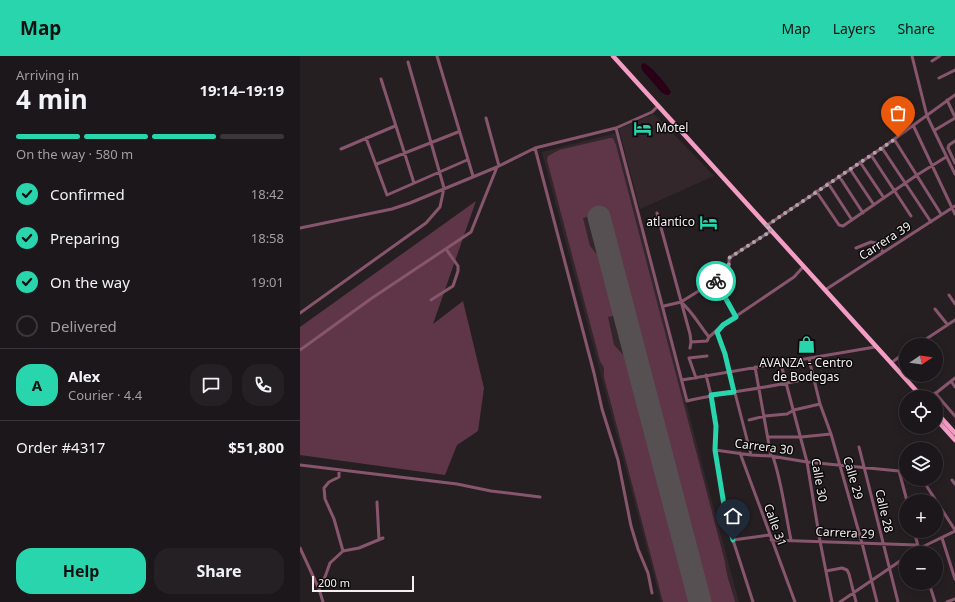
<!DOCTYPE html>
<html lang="en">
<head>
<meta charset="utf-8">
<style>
	:root { --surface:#1c171a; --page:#252023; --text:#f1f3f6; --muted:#a09fa2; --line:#3a3639; --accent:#29d5ad }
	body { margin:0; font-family:"Noto Sans",sans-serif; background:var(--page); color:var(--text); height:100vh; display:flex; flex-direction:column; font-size:15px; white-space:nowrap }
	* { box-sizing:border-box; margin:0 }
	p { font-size:13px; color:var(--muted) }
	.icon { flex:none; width:22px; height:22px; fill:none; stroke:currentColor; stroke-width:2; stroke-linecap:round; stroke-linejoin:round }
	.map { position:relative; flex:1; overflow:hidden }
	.sheet { display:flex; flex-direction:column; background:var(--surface); width:300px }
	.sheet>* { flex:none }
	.needle { width:26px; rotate:77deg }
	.tools { position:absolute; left:599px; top:282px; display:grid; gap:8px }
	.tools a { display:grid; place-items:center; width:44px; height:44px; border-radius:50%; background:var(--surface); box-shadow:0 2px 10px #0003,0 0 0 1px var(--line); font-size:20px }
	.scale { position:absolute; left:12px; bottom:10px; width:102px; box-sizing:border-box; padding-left:4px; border:2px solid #f4f0f1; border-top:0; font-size:11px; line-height:14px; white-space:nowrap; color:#f4f0f1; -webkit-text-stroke:3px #0d0a0b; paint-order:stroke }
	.pin { position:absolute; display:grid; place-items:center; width:34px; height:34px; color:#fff; margin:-41px -17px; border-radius:50% 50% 50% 0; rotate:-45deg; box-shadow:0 0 4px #0007 }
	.pin .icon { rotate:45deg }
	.courier { position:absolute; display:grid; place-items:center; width:40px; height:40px; margin:-20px; border:3px solid #29d5ad; border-radius:50%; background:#fff; color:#222; box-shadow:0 1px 5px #0007 }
	.head em { font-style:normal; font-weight:700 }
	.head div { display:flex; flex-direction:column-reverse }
	.head { display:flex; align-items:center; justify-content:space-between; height:68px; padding:0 16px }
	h1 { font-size:26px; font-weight:700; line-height:30px }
	.bar { display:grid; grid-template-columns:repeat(4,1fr); gap:6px 4px; align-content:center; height:48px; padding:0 16px }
	.bar i { height:5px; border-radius:3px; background:var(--line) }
	.bar .on { background:var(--accent) }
	.bar p { grid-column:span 4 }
	.line { display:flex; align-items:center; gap:10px; padding:0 16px; border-top:1px solid var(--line) }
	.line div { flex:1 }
	.round { display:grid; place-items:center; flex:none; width:42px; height:42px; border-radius:16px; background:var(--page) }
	ol { padding:0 16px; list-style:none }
	li { display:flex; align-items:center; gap:12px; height:44px }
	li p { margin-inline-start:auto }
	li .icon { padding:4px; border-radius:50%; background:var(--accent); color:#111; stroke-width:4 }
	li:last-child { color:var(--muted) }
	li i { width:22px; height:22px; border:2px solid var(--line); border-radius:50% }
	.cta { display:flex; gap:8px; margin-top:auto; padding:8px 16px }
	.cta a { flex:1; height:46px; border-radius:16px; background:var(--accent); color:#111; font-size:16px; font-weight:700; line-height:46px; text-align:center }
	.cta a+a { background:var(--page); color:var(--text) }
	header { display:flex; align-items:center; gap:24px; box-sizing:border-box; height:56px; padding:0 20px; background:var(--accent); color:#111 }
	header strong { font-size:19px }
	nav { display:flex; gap:22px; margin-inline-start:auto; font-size:14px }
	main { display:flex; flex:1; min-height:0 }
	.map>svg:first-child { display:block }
	.built { fill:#34272c }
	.green { fill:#5e3648 }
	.water { fill:#290016 }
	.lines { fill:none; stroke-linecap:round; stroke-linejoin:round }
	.runway { stroke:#565052; stroke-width:23 }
	.minor { stroke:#87566c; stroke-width:3 }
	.trunk { stroke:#f49dc4; stroke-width:4.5 }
	.done { stroke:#aca7a9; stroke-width:4; stroke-dasharray:0 7.2 }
	.route { stroke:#29d5ad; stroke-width:5 }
	.labels { text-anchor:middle; stroke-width:3; stroke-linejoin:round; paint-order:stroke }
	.poi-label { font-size:12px; fill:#f4f0f1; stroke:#0d0a0b; text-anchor:start }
	.street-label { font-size:12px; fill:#f4f0f1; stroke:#0d0a0b }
</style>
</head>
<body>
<header>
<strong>Map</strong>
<nav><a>Map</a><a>Layers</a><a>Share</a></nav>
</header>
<main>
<section class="sheet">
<div class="head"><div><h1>4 min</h1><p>Arriving in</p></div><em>19:14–19:19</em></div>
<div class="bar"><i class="on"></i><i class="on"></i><i class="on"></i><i></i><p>On the way · 580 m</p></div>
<ol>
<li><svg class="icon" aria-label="check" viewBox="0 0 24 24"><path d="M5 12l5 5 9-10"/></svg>Confirmed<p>18:42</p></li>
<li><svg class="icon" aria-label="check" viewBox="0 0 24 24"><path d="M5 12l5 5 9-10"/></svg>Preparing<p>18:58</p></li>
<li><svg class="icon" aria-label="check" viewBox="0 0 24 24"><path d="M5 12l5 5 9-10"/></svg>On the way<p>19:01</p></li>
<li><i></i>Delivered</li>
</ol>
<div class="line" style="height:72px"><b class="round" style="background:var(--accent);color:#111">A</b><div><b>Alex</b><p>Courier · 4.4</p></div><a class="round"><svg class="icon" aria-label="chat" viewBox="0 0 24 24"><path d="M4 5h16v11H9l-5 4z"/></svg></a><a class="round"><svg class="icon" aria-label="phone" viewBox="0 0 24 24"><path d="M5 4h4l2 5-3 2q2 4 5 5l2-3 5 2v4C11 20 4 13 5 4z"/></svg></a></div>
<div class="line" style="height:52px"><div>Order #4317</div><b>$51,800</b></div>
<div class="cta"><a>Help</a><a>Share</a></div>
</section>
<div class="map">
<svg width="655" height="546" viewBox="0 0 655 546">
	<rect width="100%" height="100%" fill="#261f22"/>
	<path class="built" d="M 354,58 L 414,120 L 340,153 L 319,73 Z
		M 316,77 L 416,462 L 439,546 L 361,546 L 242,96 Z"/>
	<path class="green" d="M 310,82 L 313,82 L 316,89 L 425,506 C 426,520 432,533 435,546 L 409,546 L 306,156 L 283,162 L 290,190 L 304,207 L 316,259 L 308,261 L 314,289 L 330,306 L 393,546 L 363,546 L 304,321 L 304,312 L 300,305 L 247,104 L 248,100 L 259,94 Z
		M 176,145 L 133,268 L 163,245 L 184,332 L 178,375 L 157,389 L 145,419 L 0,399 L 0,271 Z"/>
	<path class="water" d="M 343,7 C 350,8 367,29 371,36 L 369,39 L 366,39 L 361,36 L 342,14 L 341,10 Z"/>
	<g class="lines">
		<path class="runway" d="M 299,161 L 400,546"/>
		<path class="minor" d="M 137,0 L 173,120
			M 612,0 L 627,60 L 655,118
			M 632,5 L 640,0
			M 639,22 L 655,14
			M 81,23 L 114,127
			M 647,44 L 655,61
			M 186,62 L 199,110
			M 613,69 L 655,158
			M 316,72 L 387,345 C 429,335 472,332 514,321
			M 635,74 L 655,62
			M 66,82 L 87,139 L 167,104
			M 594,83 L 641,158
			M 655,85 L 649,89 L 648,92 L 655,107
			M 235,92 L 294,317 L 302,353 L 318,404 L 331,470 L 338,493 L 348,517 L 352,537
			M 582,92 L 631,166
			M 41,93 L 95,70
			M 571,99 L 611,160
			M 560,106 L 584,142
			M 77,108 L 158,76
			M 550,113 L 574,149
			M 539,120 L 563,157
			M 528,127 L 552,164
			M 516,135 L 539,169 L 543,170 L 617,119 L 646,101
			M 357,157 L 390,278 L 391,286 L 390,292
			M 466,170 L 582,92 L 655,39
			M 0,172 L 92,153 L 110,147 L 197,111 L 235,92 L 316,72 L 352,56 L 358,50
			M 556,192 L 571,186 L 576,187 L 583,196
			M 415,225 L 435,261
			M 525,234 L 655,150
			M 649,239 L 655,248
			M 131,244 L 153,230 L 158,215 L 158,210 L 146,193
			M 381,246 C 392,255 400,270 409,281
			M 364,250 L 381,246 L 424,219 L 429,212 L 429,202 L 471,175
			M 635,253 L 647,268
			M 0,257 L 126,167 L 140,151 L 144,132 L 108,6
			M 417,276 L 425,298 L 451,399
			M 391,286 L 407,285 L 409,281 L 423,269 L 494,221 L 503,211
			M 617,289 L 655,264
			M 0,294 L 72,242 L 171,176 L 197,111
			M 509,303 L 520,348 L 531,378 L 562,487 L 577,546
			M 591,307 L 606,296
			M 481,308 L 507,406 L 520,485 L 532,546
			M 455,311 L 471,400
			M 406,319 L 411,339 L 416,370 L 415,394 L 424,449 L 433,484 L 453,546
			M 396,322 L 389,302 L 407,300
			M 382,324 L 575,291
			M 651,325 L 655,331
			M 635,337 L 655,360
			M 631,341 L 655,322
			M 449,364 L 465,360 L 487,358 L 494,354 L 520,348
			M 468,381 L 501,381 L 531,378
			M 559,391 L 598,546
			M 415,394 L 451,399 L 471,400 L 507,406 L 599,415 L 606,414
			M 440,397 L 495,546
			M 473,401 C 482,427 485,456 491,484
			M 0,409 L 157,428 L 191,435 L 240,441
			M 39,414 L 39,421 L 29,426 L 24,432 L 25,443 L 34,463 L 43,495
			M 599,415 L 607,445
			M 622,423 L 655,474
			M 652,424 L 655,428
			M 77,446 L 79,484
			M 614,475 L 620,497
			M 642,482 L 655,523
			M 433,484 L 469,479
			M 471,484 L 617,489
			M 0,492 L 19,533 L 23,546
			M 613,497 L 618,493 L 655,475
			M 526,515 L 542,512 L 547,514 L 549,518 L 556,546
			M 629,527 L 635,546
			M 19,533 L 25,521 L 30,507 L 43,495 L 59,492 L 83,482
			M 540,546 L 606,501
			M 647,546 L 655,543"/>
		<path class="trunk" d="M 313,0 L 622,341
			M 636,356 L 655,377
			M 636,363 L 655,384"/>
	</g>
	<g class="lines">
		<path class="done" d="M 416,225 C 426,217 429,215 429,202 L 471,175 L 466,170 L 598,81"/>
		<path class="route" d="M 416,225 L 436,261 L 423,269 L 417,276 L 425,298 L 434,336 L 411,339 L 416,370 L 415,394 L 424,449 L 433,484"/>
	</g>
	<defs>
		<symbol id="hotel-bare" viewBox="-9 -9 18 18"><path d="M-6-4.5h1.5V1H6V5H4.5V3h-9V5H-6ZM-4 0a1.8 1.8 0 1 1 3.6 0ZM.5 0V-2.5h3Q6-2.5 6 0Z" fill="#29d5ad" stroke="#0d0a0b" stroke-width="2.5" paint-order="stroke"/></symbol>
		<symbol id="shop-bare" viewBox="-9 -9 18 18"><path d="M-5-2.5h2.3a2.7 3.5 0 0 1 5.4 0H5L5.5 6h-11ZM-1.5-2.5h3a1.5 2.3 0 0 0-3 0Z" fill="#29d5ad" stroke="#0d0a0b" stroke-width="2.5" paint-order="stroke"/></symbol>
	</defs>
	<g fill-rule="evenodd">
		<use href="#hotel-bare" x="330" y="60" width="25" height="25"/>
		<use href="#hotel-bare" x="396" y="154" width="25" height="25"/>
		<use href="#shop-bare" x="494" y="276" width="25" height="25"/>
	</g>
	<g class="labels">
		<g class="poi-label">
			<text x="356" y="76">Motel</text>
			<text x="395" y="170" text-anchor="end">atlantico</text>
			<text x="506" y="311" text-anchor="middle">AVANZA - Centro<tspan x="506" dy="14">de Bodegas</tspan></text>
		</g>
		<g class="street-label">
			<text transform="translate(585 185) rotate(-33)" y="4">Carrera 39</text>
			<text transform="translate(464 391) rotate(7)" y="4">Carrera 30</text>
			<text transform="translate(553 422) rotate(74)" y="4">Calle 29</text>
			<text transform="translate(519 424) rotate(80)" y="4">Calle 30</text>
			<text transform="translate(584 455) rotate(77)" y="4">Calle 28</text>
			<text transform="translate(475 469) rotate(70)" y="4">Calle 31</text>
			<text transform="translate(545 477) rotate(3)" y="4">Carrera 29</text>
		</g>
	</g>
</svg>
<div class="tools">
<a><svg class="needle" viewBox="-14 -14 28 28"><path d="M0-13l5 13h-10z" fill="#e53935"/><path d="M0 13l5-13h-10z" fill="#a09fa2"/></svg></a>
<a><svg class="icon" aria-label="locate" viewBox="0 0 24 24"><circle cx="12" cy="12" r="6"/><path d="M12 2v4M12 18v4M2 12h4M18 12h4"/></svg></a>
<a><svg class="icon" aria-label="layers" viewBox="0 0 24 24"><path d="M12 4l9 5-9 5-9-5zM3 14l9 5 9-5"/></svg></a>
<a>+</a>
<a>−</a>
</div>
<div class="scale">200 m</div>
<div class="pin" style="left:598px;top:81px;background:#ea580c"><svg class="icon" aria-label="bag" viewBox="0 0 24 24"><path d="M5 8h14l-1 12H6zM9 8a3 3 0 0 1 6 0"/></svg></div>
<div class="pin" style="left:433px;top:484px;background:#1f2937"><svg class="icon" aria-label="home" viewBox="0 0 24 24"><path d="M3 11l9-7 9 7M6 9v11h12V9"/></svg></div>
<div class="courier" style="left:416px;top:225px"><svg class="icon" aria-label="bike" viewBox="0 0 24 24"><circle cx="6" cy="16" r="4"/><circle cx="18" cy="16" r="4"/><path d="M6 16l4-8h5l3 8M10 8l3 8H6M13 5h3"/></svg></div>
</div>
</main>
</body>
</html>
